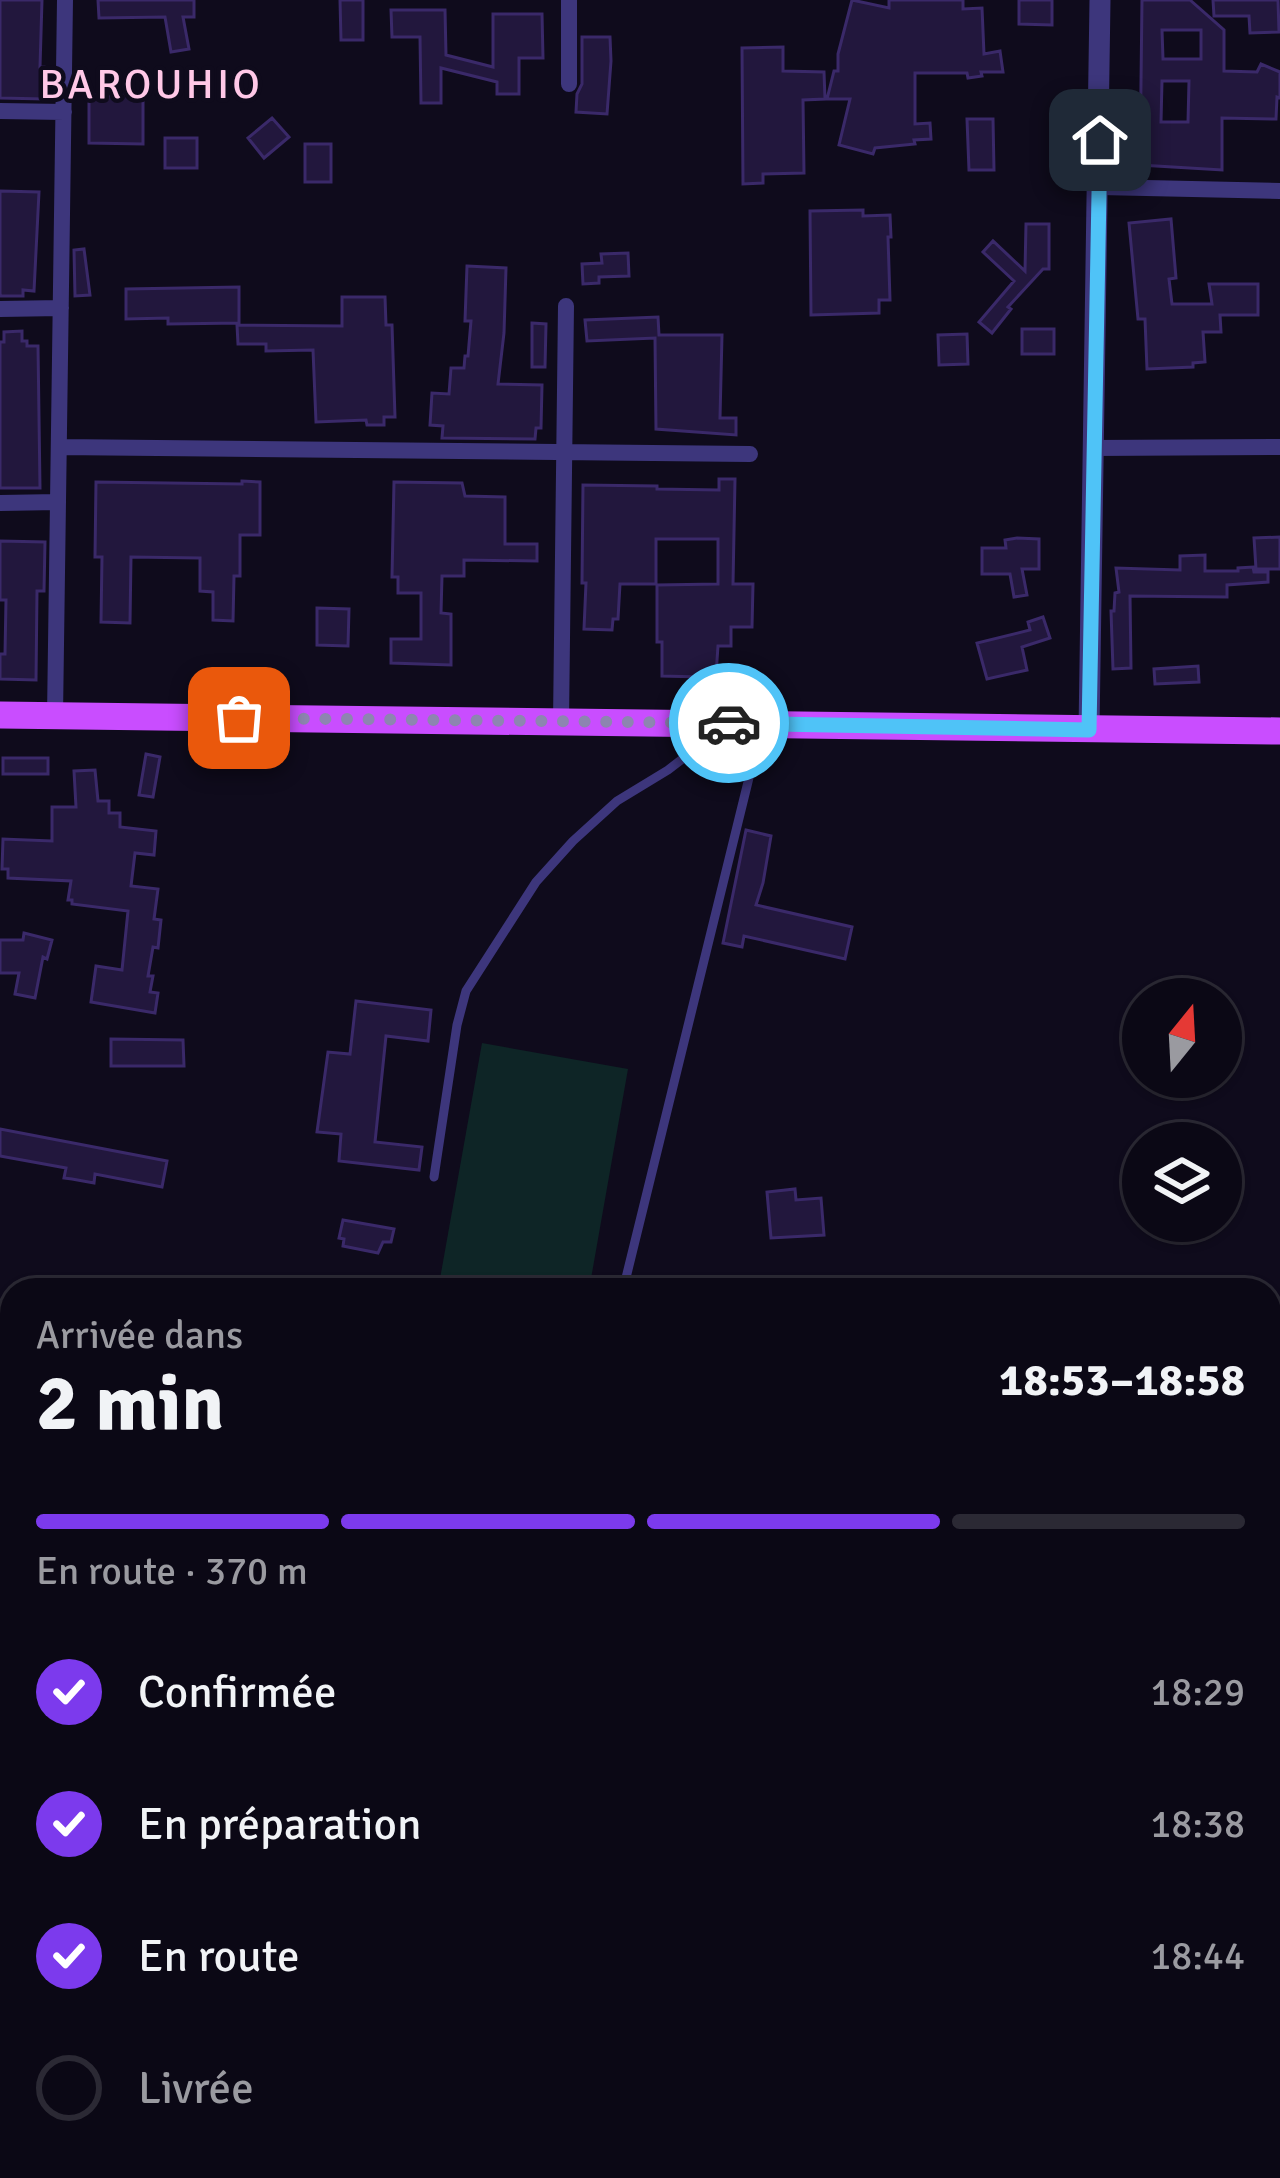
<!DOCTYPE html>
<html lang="fr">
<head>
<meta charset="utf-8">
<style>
	:root { --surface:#0b0815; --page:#191622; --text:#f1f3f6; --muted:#9a9aa0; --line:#2b2934; --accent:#7c3aed }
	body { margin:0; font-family:Signika,sans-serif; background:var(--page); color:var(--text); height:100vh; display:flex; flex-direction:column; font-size:45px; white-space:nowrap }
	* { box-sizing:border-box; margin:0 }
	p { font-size:39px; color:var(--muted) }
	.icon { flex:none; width:66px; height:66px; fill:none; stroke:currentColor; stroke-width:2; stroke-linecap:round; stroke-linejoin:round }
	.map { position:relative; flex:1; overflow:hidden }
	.details { position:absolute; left:0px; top:1278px; width:1281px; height:900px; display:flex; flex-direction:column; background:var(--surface); border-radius:36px 36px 0 0; box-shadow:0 3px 9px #0004,0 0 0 3px var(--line) }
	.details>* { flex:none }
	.needle { width:78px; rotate:18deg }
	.controls { position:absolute; left:1122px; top:978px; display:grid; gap:24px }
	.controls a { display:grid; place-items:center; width:120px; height:120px; border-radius:50%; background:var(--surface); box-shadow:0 3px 9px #0004,0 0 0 3px var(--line); font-size:60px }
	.pin { position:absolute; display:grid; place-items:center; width:102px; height:102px; color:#fff; margin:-51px; border-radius:24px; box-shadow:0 6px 18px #0006 }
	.courier { position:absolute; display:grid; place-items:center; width:120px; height:120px; margin:-60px; border:9px solid #4fc3f7; border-radius:50%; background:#fff; color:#222; box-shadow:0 3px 15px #0007 }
	.headline em { font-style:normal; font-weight:700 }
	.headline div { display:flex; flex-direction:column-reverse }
	.headline { display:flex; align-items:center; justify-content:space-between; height:204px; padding:0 36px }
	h1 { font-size:78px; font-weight:700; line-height:90px }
	.bar { display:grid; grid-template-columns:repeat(4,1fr); gap:18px 12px; align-content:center; height:144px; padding:0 36px }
	.bar i { height:15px; border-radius:9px; background:var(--line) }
	.bar .selected { background:var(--accent) }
	.bar p { grid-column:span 4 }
	ol { padding:0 36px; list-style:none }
	li { display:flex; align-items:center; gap:36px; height:132px }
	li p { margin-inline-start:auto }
	li .icon { padding:12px; border-radius:50%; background:var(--accent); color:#fff; stroke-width:4 }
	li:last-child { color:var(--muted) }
	li i { width:66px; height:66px; border:6px solid var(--line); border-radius:50% }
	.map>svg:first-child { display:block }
	.green { fill:#0e2526 }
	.building { fill:#22173d; stroke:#3a2969; stroke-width:3; fill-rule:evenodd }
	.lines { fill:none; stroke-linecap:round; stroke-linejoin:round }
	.service { stroke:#3d367c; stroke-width:9 }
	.minor { stroke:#3d367c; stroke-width:16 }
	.tertiary { stroke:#3d367c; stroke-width:21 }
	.primary { stroke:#c94dff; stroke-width:27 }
	.done { stroke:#8d85b0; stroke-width:12; stroke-dasharray:0 21.6 }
	.route { stroke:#4fc3f7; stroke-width:15 }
	.labels { text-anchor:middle; stroke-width:9; stroke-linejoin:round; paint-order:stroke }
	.quarter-label { font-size:42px; letter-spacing:3px; fill:#ffc8e7; stroke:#0f0b1c }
</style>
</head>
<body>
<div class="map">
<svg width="1280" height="2178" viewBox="0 0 1280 2178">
	<rect width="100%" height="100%" fill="#0f0b1c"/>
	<path class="green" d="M 482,1043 L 628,1069 L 589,1290 L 438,1290 Z"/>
	<path class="building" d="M 0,0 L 42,0 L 40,67 L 44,67 L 44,99 L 0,98 Z
		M 98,0 L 194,0 L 194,17 L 183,17 L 189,49 L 171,52 L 165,17 L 99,18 Z
		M 340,0 L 363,0 L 363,40 L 341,40 Z
		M 852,0 L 889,8 L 889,0 L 963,0 L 963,9 L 982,8 L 984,54 L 1000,51 L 1003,72 L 981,72 L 982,76 L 968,78 L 967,73 L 915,73 L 915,124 L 930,123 L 931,139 L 914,140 L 915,144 L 875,148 L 873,154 L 839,145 L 850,99 L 827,99 L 834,71 L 838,71 L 838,54 Z
		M 1019,0 L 1052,0 L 1052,25 L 1019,24 Z
		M 1142,0 L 1190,0 L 1224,30 L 1224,71 L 1257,72 L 1261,64 L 1280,72 L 1280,98 L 1277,97 L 1276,119 L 1222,118 L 1222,170 L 1140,165 ZM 1162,30 L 1201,30 L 1201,59 L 1163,59 ZM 1162,81 L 1189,81 L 1188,122 L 1161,122 Z
		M 1213,0 L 1278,0 L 1279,32 L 1250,33 L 1249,16 L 1214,16 Z
		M 391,10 L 445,10 L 446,55 L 493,67 L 493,14 L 542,14 L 543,58 L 519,58 L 519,94 L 497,94 L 497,82 L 441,68 L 441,103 L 421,103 L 420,37 L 392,37 Z
		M 582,37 L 610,37 L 611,61 L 607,114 L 576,112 L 577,94 L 582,84 Z
		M 783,47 L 783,71 L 824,72 L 825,99 L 803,100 L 804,173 L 763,174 L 763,183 L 743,184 L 742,48 Z
		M 89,95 L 143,95 L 143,144 L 89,143 Z
		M 272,118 L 289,137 L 264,158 L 248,138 Z
		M 967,119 L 993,119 L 994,170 L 969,170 Z
		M 165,138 L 197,138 L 197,168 L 165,168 Z
		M 305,144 L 331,144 L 331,182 L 305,182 Z
		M 0,191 L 39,192 L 34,291 L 23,290 L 23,296 L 1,296 L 0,294 Z
		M 863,210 L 863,216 L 890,215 L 891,237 L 888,237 L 890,300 L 879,300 L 879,313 L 811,315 L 810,211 Z
		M 1171,219 L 1176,278 L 1169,279 L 1172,304 L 1212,304 L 1209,284 L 1258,284 L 1258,315 L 1220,315 L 1221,332 L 1203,332 L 1205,362 L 1193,363 L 1193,367 L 1147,369 L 1145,319 L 1138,319 L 1129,223 Z
		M 1026,224 L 1049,224 L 1049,269 L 1043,269 L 1008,307 L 1011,309 L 992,333 L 979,322 L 1014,281 L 983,252 L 993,241 L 1025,271 Z
		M 84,249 L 90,295 L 75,296 L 74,250 Z
		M 628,253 L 629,276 L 599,277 L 599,283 L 583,284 L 582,264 L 602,263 L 601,254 Z
		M 467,266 L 506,268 L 504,333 L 498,384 L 542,385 L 541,428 L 536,428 L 535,439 L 442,438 L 443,426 L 430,425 L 432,393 L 449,394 L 451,368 L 464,368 L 465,356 L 468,356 L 471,321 L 465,321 Z
		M 239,287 L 239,323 L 168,324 L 168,318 L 126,319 L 126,289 Z
		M 342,297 L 385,297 L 386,325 L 392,325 L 395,417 L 384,417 L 384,425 L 367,425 L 366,420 L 316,422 L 313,350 L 266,351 L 266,344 L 238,344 L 237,325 L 342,326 Z
		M 658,317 L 659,335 L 722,335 L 720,418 L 736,418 L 736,435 L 656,429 L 655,338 L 587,341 L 585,320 Z
		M 532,323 L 546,324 L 545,367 L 532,367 Z
		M 1022,329 L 1054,329 L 1054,354 L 1022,354 Z
		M 22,331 L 22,341 L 27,341 L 27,346 L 38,346 L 40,488 L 0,488 L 0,342 L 4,342 L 4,332 Z
		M 967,334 L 968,364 L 939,365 L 938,335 Z
		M 719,479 L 735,479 L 733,584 L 753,584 L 752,627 L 731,627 L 731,646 L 718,646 L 716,675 L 703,674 L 702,677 L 662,676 L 662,642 L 657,642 L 657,585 L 718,584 L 718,539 L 656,539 L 656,584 L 620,584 L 618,619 L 613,619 L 612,630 L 584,629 L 586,583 L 582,583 L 583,485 L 657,486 L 657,489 L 719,490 Z
		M 242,481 L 260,482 L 260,535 L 240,535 L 240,576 L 234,576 L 233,621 L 213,620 L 213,592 L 200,591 L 200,558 L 131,557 L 130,623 L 101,622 L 102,557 L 95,557 L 96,482 L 242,484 Z
		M 394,482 L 462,483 L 465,496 L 505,497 L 505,544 L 537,544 L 537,561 L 464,560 L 464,576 L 442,576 L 441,613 L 451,614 L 451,665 L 391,663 L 391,639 L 421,639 L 421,593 L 398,593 L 398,577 L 392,577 Z
		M 1280,537 L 1280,569 L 1256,569 L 1254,538 Z
		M 1017,538 L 1039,539 L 1039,569 L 1022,569 L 1027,595 L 1014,597 L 1010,574 L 982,574 L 982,548 L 1006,548 L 1005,540 Z
		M 0,541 L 45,542 L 44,591 L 37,591 L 36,680 L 0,679 L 0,654 L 5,654 L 6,600 L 0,600 Z
		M 1205,555 L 1205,571 L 1238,571 L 1238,568 L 1253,567 L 1254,572 L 1268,572 L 1268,582 L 1227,585 L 1227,597 L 1130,596 L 1131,668 L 1113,669 L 1111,611 L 1114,611 L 1115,593 L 1119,592 L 1116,568 L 1180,570 L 1180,556 Z
		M 317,608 L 349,609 L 348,646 L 317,645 Z
		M 1043,617 L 1050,638 L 1022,647 L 1027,670 L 987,679 L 977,643 L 1030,630 L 1028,622 Z
		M 1198,666 L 1199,682 L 1155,684 L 1154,669 Z
		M 146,754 L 160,757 L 153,797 L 139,795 Z
		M 3,758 L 48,758 L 48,774 L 3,774 Z
		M 95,770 L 98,801 L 109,801 L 109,813 L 120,813 L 120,827 L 156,831 L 154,855 L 135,853 L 131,886 L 158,889 L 154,919 L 161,920 L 158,948 L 153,947 L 148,976 L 153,976 L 150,992 L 158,993 L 155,1013 L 91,1002 L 96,966 L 122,970 L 128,911 L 72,904 L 72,900 L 68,900 L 71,881 L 8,878 L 8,869 L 2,869 L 3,839 L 52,841 L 52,807 L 76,807 L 74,771 Z
		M 746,830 L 771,836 L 763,883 L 756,905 L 852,927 L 845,959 L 744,936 L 742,947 L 723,943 Z
		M 24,933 L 52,940 L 47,959 L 43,957 L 35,998 L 15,994 L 19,973 L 0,973 L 0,940 L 23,940 Z
		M 356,1001 L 431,1010 L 428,1041 L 386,1036 L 375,1142 L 422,1147 L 419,1170 L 339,1161 L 341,1134 L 317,1132 L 328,1052 L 350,1054 Z
		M 111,1039 L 183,1040 L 184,1066 L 111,1066 Z
		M 0,1129 L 167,1161 L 162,1187 L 95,1174 L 94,1183 L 72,1179 L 64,1178 L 66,1168 L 0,1156 Z
		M 795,1189 L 796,1200 L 821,1198 L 824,1235 L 771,1238 L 767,1192 Z
		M 343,1220 L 394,1229 L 391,1242 L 383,1242 L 378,1253 L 343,1246 L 344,1239 L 339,1238 Z"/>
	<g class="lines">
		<path class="service" d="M 434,1177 L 457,1025 L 466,991 L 536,882 L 573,841 L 617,801 L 668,770 L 720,730
			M 623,1290 L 761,729"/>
		<path class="minor" d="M 569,0 L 569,84
			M 0,111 L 64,112
			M 1100,187 L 1280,191
			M 0,309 L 61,308
			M 59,447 L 750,454
			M 1092,448 L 1280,447
			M 0,503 L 58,502
			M 55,716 L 65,0
			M 561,722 L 566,306
			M 0,1560 L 12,1559
			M 1269,1952 L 1280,1953
			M 0,2017 L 12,2013
			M 812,2166 L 832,2178
			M 662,2178 L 675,2166
			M 1263,2178 L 1280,2159"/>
		<path class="tertiary" d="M 1089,730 L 1100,0"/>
		<path class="primary" d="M 0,715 L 1280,731"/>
	</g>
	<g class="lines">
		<path class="done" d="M 239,718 L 729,723"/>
		<path class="route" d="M 729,723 L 1089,730 L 1100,140"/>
	</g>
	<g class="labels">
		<g class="quarter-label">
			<text x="151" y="98">BAROUHIO</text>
		</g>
	</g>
</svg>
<div class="controls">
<a><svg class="needle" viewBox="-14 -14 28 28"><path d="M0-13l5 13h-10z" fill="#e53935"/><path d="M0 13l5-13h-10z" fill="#9a9aa0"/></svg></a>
<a><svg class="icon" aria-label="layers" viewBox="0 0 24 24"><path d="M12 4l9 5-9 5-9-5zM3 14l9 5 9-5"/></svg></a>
</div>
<div class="pin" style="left:239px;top:718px;background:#ea580c"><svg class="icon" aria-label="bag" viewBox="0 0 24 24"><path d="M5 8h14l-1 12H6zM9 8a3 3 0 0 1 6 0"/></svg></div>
<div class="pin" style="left:1100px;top:140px;background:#1f2937"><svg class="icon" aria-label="home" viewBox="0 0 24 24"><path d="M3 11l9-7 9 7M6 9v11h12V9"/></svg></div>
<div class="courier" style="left:729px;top:723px"><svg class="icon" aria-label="car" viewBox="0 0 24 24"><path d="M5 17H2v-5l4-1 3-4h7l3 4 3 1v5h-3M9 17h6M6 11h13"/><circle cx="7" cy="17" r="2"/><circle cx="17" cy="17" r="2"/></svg></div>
<section class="details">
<div class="headline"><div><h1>2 min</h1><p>Arrivée dans</p></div><em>18:53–18:58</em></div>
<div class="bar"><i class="selected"></i><i class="selected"></i><i class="selected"></i><i></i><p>En route · 370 m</p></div>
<ol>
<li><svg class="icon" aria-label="check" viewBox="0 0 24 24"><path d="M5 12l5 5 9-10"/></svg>Confirmée<p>18:29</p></li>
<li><svg class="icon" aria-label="check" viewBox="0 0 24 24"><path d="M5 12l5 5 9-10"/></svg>En préparation<p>18:38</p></li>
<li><svg class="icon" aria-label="check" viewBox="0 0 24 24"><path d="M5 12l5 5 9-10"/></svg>En route<p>18:44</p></li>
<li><i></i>Livrée</li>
</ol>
</section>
</div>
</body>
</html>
